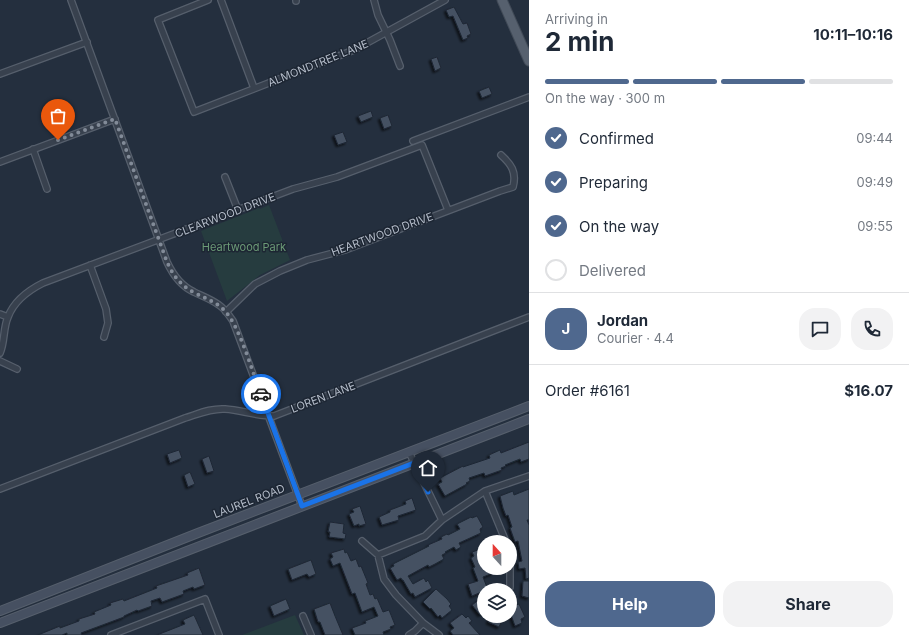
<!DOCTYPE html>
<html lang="en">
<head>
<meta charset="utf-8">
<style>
	:root { --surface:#fff; --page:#f2f2f3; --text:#1f2937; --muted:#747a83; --line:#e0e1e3; --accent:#4f688e }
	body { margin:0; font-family:Inter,sans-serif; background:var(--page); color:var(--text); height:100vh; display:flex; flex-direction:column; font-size:15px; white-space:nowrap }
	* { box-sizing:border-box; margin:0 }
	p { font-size:13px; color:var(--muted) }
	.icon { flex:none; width:22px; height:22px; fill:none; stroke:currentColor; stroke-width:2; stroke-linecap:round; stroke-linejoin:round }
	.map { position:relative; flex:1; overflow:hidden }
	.side { display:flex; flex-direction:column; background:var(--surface); width:380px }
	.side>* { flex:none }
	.needle { width:26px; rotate:339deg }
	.buttons { position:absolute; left:477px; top:535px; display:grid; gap:8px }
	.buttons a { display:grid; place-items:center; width:40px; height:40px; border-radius:50%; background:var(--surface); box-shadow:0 4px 16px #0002; font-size:20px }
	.pin { position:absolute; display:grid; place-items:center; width:34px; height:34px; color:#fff; margin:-41px -17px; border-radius:50% 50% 50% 0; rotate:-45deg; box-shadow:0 0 4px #0007 }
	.pin .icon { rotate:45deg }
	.courier { position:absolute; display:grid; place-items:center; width:40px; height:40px; margin:-20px; border:3px solid #1a73e8; border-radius:50%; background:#fff; color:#222; box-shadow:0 1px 5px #0007 }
	.overview em { font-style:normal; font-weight:700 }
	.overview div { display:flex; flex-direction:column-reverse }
	.overview { display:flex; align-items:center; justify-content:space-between; height:68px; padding:0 16px }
	h1 { font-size:26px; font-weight:700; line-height:30px }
	.bar { display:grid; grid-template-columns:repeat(4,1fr); gap:6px 4px; align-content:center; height:48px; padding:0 16px }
	.bar i { height:5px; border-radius:3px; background:var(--line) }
	.bar .current { background:var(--accent) }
	.bar p { grid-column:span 4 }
	.line { display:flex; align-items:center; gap:10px; padding:0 16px; border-top:1px solid var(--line) }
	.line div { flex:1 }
	.round { display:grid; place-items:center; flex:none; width:42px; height:42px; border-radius:16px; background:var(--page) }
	ol { padding:0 16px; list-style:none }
	li { display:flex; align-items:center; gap:12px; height:44px }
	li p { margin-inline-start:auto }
	li .icon { padding:4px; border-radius:50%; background:var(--accent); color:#fff; stroke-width:4 }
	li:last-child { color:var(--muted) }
	li i { width:22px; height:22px; border:2px solid var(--line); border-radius:50% }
	.action { display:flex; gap:8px; margin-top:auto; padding:8px 16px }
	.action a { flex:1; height:46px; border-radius:16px; background:var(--accent); color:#fff; font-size:16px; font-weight:700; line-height:46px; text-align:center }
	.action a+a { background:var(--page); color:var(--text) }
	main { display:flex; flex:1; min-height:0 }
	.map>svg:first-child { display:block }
	.green { fill:#263c3f }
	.building { fill:#455162; stroke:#1f2835; filter:url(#shadow) }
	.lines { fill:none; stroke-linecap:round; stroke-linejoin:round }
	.minor-casing { stroke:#565f6c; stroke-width:8 }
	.secondary-casing { stroke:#565f6c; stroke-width:10 }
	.primary-casing { stroke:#414a57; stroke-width:11 }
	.minor { stroke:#38414e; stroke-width:5.5 }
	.secondary { stroke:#465061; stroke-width:8 }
	.primary { stroke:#56606e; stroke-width:9 }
	.done { stroke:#828b98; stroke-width:4; stroke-dasharray:0 7.2 }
	.route { stroke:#1a73e8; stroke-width:5 }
	.labels { text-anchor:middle; stroke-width:3; stroke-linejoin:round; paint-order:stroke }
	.street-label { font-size:11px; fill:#b4bcc9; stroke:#1d2633 }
	.park-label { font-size:11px; fill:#6b9a76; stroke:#1d2633 }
</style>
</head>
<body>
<main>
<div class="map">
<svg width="529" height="635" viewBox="0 0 529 635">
	<defs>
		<filter id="shadow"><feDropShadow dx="-2" dy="2" stdDeviation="1" flood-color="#0009"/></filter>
	</defs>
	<rect width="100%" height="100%" fill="#242f3e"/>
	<path class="green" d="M 269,205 L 290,260 L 260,275 L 227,301 L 201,231 L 259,208 L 260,209 Z
		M 295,615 L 304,635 L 242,635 Z"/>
	<path class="building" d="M 454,7 L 463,24 L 467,23 L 471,34 L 467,36 L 468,38 L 463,40 L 453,16 L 449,17 L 446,10 Z
		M 437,57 L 441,68 L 435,71 L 431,59 Z
		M 489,87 L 492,94 L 482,98 L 479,91 Z
		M 371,111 L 373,117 L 361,122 L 358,116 Z
		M 388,115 L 392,126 L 384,129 L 380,118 Z
		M 343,132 L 347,142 L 338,145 L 334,135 Z
		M 529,442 L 529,459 L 521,462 L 520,459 L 505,465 L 506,466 L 501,468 L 502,470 L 485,476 L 484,473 L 469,478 L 470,481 L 466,483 L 467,484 L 445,496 L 438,484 L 442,482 L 440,478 L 463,466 L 463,467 L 490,458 L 489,455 L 500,450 L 501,453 Z
		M 179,450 L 182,458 L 170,463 L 167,454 Z
		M 209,456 L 214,471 L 207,473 L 202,459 Z
		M 190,472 L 195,484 L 188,487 L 184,475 Z
		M 529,489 L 529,520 L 527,520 L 529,525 L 529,578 L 526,579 L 525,568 L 519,569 L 518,562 L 522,561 L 518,541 L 515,542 L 510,528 L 512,527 L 508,515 L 506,516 L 503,508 L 500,496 L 513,491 L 514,495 Z
		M 412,498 L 416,510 L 398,516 L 399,520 L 382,525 L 379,517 L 390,512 L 390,510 L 406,504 L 405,501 Z
		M 360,506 L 366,524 L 359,526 L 359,524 L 354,526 L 349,514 L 354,512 L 352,509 Z
		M 477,516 L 483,527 L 480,529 L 481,533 L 459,543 L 461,547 L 456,550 L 454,547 L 445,552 L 446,553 L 442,555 L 444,559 L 435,564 L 429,567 L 428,565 L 408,576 L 413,584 L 424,578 L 426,582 L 428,580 L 432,588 L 415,597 L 413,593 L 411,594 L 403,580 L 402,580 L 401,578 L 397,580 L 390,568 L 394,566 L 393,564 L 429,546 L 428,545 L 442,539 L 441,537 L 447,534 L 448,535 L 460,529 L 457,524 L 471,517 L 472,518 Z
		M 330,522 L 344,524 L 343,533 L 346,534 L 345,539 L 329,537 L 330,532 L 328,532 Z
		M 484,548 L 484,568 L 491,568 L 493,573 L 483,577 L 488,590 L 484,590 L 484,591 L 472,596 L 468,584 L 478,581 L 473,568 L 475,567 L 471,558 L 474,556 L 472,552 Z
		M 344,549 L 345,553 L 347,552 L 351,561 L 356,559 L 359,567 L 361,566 L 368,583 L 366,584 L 370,595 L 373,594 L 375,599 L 377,598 L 383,612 L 389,610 L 395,625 L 390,627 L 391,629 L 383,632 L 384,635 L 355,635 L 352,628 L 366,623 L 365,621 L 378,616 L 374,607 L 362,612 L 355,593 L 352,594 L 340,563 L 333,566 L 330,559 L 333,557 L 331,553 Z
		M 311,560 L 316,574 L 309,577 L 307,574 L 292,580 L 288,569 Z
		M 199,568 L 205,585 L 194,589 L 193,587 L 183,591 L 184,594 L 162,602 L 160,598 L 151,601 L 152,606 L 138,611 L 137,610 L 124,616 L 124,617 L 81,633 L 82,635 L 67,635 L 67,633 L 62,635 L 38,635 L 60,626 L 60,628 L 79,621 L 79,619 L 95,614 L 94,612 L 111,605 L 110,603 L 123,599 L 124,601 L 157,588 L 156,586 L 188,575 L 187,573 Z
		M 523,581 L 529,581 L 529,598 L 522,596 Z
		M 436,589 L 447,599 L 451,604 L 449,606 L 452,610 L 442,618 L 440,615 L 438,617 L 431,608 L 430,609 L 423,602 Z
		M 484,596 L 484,612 L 480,615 L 472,605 Z
		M 286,599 L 290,609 L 274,616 L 270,606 Z
		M 330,603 L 335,616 L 343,635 L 325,635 L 320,622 L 318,622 L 314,609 Z
		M 519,604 L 525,617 L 521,619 L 522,623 L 515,626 L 510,612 L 515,610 L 513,606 Z
		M 462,614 L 466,618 L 468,616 L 472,621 L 469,623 L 480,635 L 453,635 L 450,631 L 454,628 L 450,623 Z
		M 194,615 L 203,635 L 157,635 L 185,624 L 183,620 Z
		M 491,616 L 504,616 L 499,627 L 488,622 Z"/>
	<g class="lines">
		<defs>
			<path id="minor" d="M 71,0 L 167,262 C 173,275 181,286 194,292 C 202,296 211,299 219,305 C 225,309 229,315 233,321 L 302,506
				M 208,0 L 158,20 L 194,112 L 354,50 L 445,0
				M 221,0 L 254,88
				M 296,0 L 296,1
				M 374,0 L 378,15 L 390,40 L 400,66
				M 0,74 L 87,42
				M 413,141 L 529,97
				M 33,149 L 47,189
				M 0,162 L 115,119
				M 225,177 L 238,210
				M 90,265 L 106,309 L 108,323 L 104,337
				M 226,312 L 255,284 L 280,271 L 307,260 L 345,250 L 500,191 L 513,187 C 517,172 511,164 501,155
				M 0,314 L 8,317
				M 0,353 C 5,342 3,328 8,317 C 14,301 29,290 43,283 L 293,189 L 337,177 L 422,145 L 448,210
				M 0,361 L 17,369
				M 409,452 L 442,520
				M 0,489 L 185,418 C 198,414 211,408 225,409 C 241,410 256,416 274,416 L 529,317
				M 485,491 L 506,542
				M 362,541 L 378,555 L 384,579 L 396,595 L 423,623 L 439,635
				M 378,555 L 425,536 L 442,520 L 485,491 L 529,476
				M 510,587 L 510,568
				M 303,616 L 311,635
				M 111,635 L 205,599 L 219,635
				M 409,635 L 415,631 L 423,623"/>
			<path id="secondary" d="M 0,611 L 198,533 L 529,406
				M 0,623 L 529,419"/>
			<path id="primary" d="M 502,0 L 529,61"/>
		</defs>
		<use href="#minor" class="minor-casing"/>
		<use href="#secondary" class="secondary-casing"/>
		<use href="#primary" class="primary-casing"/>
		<use href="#minor" class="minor"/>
		<use href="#secondary" class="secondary"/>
		<use href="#primary" class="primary"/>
	</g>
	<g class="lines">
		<path class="done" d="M 58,140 L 115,119 L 167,262 C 173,275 180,285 193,292 C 204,298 215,301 224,310 C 240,326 252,372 261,394"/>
		<path class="route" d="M 261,394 L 302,506 L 414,463 L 428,492"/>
	</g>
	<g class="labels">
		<g class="street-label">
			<text transform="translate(318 63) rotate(-22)" y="4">ALMONDTREE LANE</text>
			<text transform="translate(225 215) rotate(-21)" y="4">CLEARWOOD DRIVE</text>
			<text transform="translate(382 234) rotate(-20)" y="4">HEARTWOOD DRIVE</text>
			<text transform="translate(323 397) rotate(-21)" y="4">LOREN LANE</text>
			<text transform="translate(249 501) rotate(-21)" y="4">LAUREL ROAD</text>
		</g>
		<g class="park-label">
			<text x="244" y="251">Heartwood Park</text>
		</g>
	</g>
</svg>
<div class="buttons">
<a><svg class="needle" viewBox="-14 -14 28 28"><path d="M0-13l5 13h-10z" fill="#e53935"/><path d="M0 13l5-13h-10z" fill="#747a83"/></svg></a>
<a><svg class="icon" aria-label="layers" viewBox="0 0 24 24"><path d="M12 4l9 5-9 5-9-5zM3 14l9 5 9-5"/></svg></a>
</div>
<div class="pin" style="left:58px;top:140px;background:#ea580c"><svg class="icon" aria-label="bag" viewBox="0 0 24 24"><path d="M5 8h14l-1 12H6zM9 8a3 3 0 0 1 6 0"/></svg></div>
<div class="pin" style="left:428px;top:492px;background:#1f2937"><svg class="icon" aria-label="home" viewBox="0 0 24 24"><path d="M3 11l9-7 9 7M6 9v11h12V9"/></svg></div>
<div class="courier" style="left:261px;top:394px"><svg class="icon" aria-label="car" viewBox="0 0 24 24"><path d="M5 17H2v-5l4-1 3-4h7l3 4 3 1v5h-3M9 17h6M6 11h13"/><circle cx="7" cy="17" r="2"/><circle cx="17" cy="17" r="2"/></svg></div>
</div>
<section class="side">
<div class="overview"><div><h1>2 min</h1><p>Arriving in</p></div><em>10:11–10:16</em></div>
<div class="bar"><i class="current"></i><i class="current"></i><i class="current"></i><i></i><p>On the way · 300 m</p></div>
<ol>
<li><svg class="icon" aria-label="check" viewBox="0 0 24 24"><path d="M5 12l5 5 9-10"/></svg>Confirmed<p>09:44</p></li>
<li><svg class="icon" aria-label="check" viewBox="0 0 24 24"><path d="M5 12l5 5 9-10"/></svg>Preparing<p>09:49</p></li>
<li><svg class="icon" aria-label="check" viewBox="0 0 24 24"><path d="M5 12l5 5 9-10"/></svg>On the way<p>09:55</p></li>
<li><i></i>Delivered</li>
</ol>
<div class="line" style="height:72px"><b class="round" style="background:var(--accent);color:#fff">J</b><div><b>Jordan</b><p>Courier · 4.4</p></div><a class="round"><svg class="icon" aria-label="chat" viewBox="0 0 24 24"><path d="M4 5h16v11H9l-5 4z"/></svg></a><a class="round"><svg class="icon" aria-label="phone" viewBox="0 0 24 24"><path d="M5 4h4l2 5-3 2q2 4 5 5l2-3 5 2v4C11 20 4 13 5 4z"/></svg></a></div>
<div class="line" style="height:52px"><div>Order #6161</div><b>$16.07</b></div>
<div class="action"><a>Help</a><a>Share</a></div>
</section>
</main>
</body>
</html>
